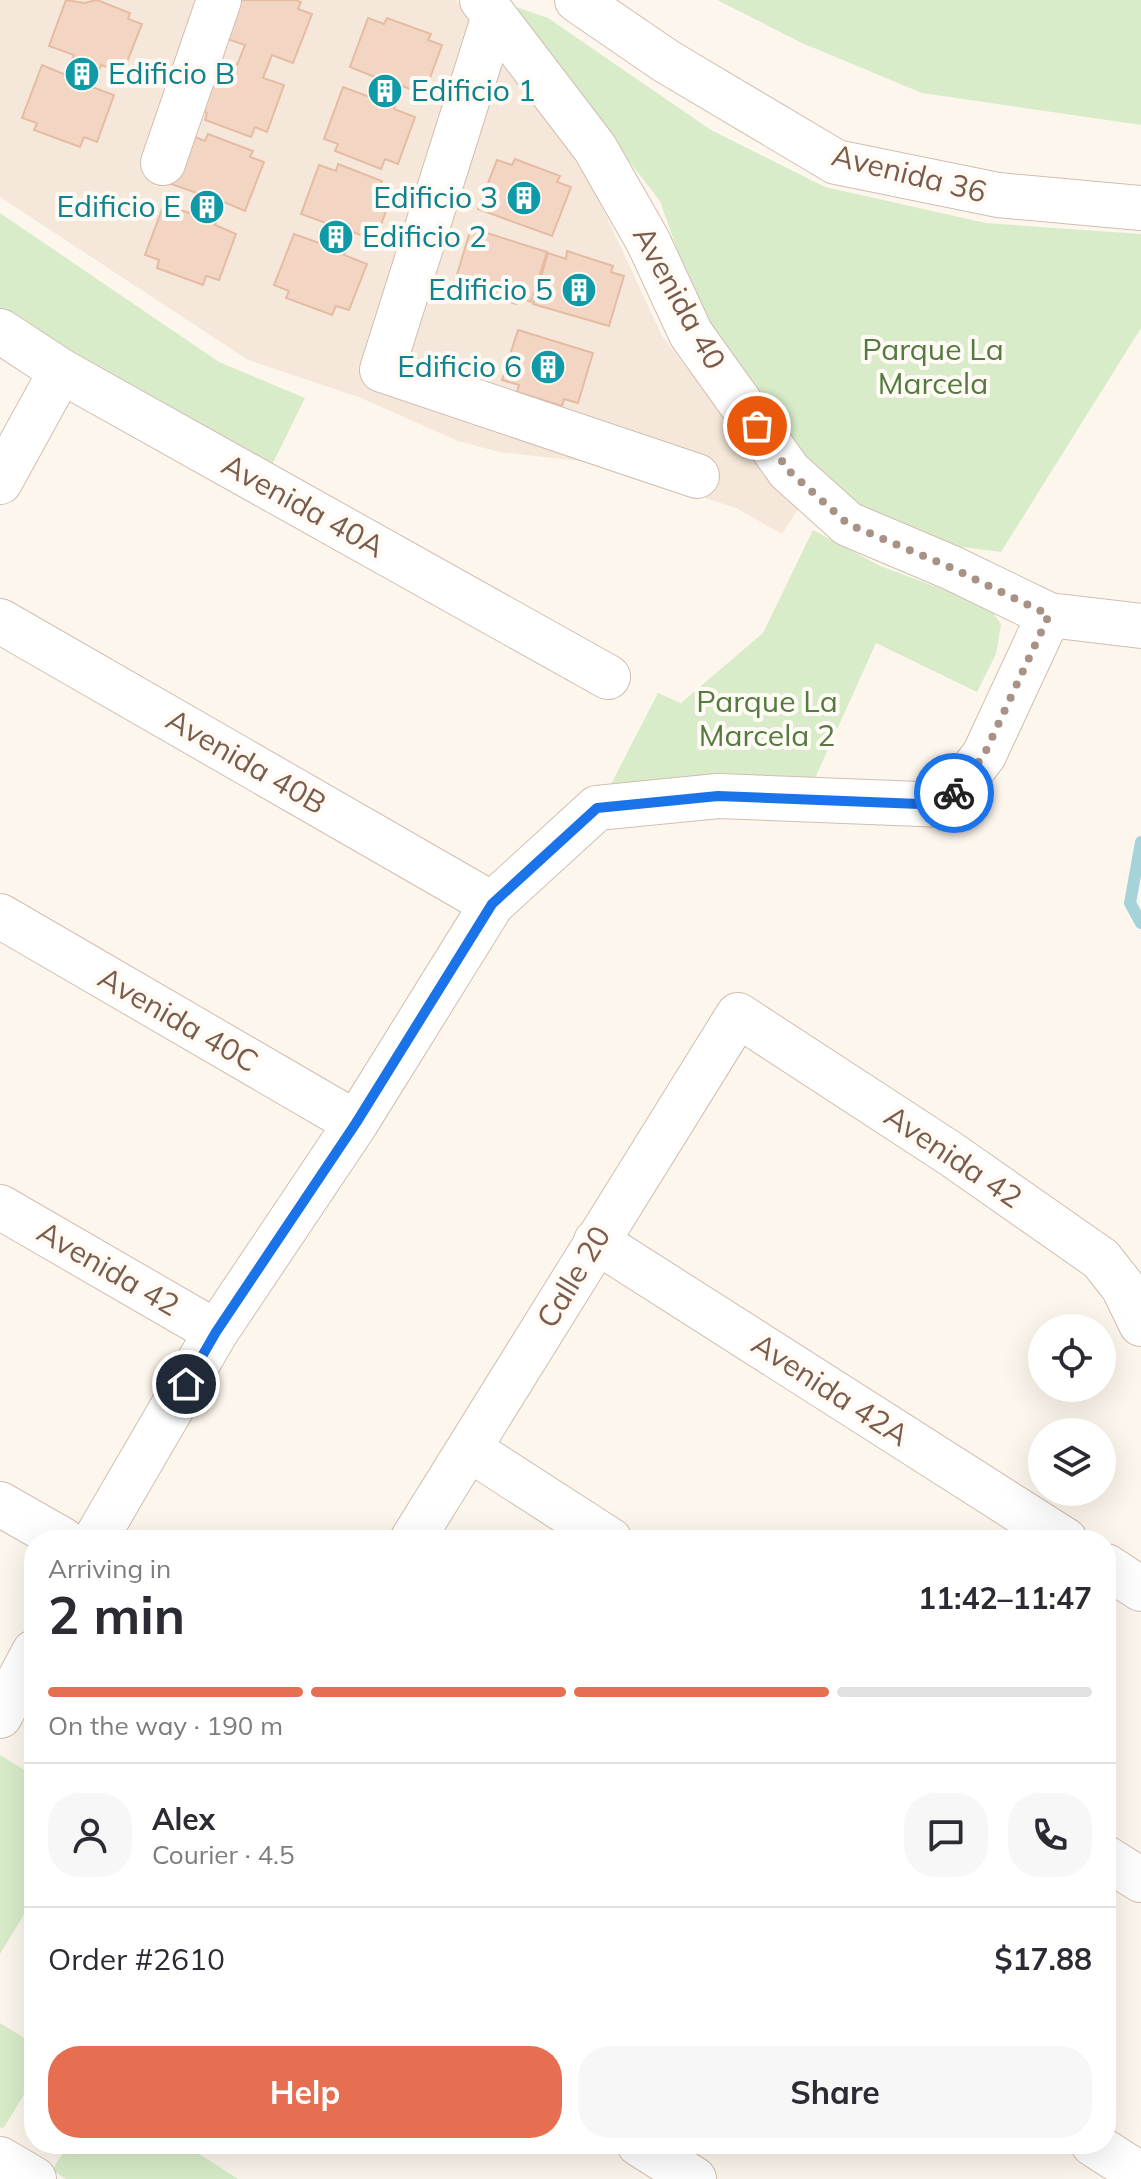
<!DOCTYPE html>
<html lang="en">
<head>
<meta charset="utf-8">
<style>
	:root { --surface:#fff; --page:#f7f7f7; --text:#2b2b33; --muted:#7c7c81; --line:#e1e1e2; --accent:#e76f51 }
	body { margin:0; font-family:Mulish,sans-serif; background:var(--page); color:var(--text); height:100vh; display:flex; flex-direction:column; font-size:30px; white-space:nowrap }
	* { box-sizing:border-box; margin:0 }
	p { font-size:26px; color:var(--muted) }
	.icon { flex:none; width:44px; height:44px; fill:none; stroke:currentColor; stroke-width:2; stroke-linecap:round; stroke-linejoin:round }
	.map { position:relative; flex:1; overflow:hidden }
	.drawer { position:absolute; left:24px; top:1530px; width:1092px; height:624px; display:flex; flex-direction:column; background:var(--surface); border-radius:32px; box-shadow:0 8px 32px #0002 }
	.drawer>* { flex:none }
	.buttons { position:absolute; left:1028px; top:1314px; display:grid; gap:16px }
	.buttons a { display:grid; place-items:center; width:88px; height:88px; border-radius:50%; background:var(--surface); box-shadow:0 8px 32px #0002; font-size:40px }
	.pin { position:absolute; display:grid; place-items:center; width:68px; height:68px; color:#fff; margin:-34px; border:4px solid #fff; border-radius:50%; box-shadow:0 2px 8px #0007 }
	.courier { position:absolute; display:grid; place-items:center; width:80px; height:80px; margin:-40px; border:6px solid #1a73e8; border-radius:50%; background:#fff; color:#222; box-shadow:0 2px 10px #0007 }
	.overview em { font-style:normal; font-weight:700 }
	.overview div { display:flex; flex-direction:column-reverse }
	.overview { display:flex; align-items:center; justify-content:space-between; height:136px; padding:0 24px }
	h1 { font-size:52px; font-weight:700; line-height:60px }
	.bar { display:grid; grid-template-columns:repeat(4,1fr); gap:12px 8px; align-content:center; height:96px; padding:0 24px }
	.bar i { height:10px; border-radius:6px; background:var(--line) }
	.bar .active { background:var(--accent) }
	.bar p { grid-column:span 4 }
	.line { display:flex; align-items:center; gap:20px; padding:0 24px; border-top:2px solid var(--line) }
	.line div { flex:1 }
	.round { display:grid; place-items:center; flex:none; width:84px; height:84px; border-radius:32px; background:var(--page) }
	.action { display:flex; gap:16px; margin-top:auto; padding:16px 24px }
	.action a { flex:1; height:92px; border-radius:32px; background:var(--accent); color:#fff; font-size:32px; font-weight:700; line-height:92px; text-align:center }
	.action a+a { background:var(--page); color:var(--text) }
	.map>svg:first-child { display:block }
	.residential { fill:#f5e8da }
	.green { fill:#d8ecc9 }
	.lines { fill:none; stroke-linecap:round; stroke-linejoin:round }
	.stream { stroke:#a5d3da; stroke-width:12 }
	.building { fill:#f3d5c3; stroke:#e6bba3; stroke-width:2 }
	.minor-casing { stroke:#d1beb0; stroke-width:46 }
	.minor { stroke:#fff; stroke-width:44 }
	.done { stroke:#a89285; stroke-width:8; stroke-dasharray:0 14.4 }
	.route { stroke:#1a73e8; stroke-width:10 }
	.labels { text-anchor:middle; stroke-width:8; stroke-linejoin:round; paint-order:stroke }
	.culture-label { font-size:30px; fill:#0d838f; stroke:#fffaf3; text-anchor:end }
	.street-label { font-size:30px; fill:#7a5c4d; stroke:#fffaf3 }
	.park-label { font-size:30px; fill:#537a41; stroke:#fffaf3 }
</style>
</head>
<body>
<div class="map">
<svg width="1141" height="2179" viewBox="0 0 1141 2179">
	<rect width="100%" height="100%" fill="#fdf6ec"/>
	<path class="residential" d="M 0,0 L 456,0 L 549,111 L 586,172 L 662,336 L 728,422 L 800,506 L 782,534 L 736,508 L 598,463 L 499,452 L 458,441 L 361,398 L 248,360 L 0,197 Z"/>
	<path class="green" d="M 717,0 L 1141,0 L 1141,125 L 922,93 L 802,43 Z
		M 507,4 L 548,18 L 711,130 L 825,187 L 986,223 L 1141,234 L 1141,328 L 1001,552 L 947,545 L 851,500 L 783,434 L 706,332 L 660,201 Z
		M 0,213 L 219,362 L 305,398 L 271,467 L 0,312 Z
		M 813,530 L 880,566 L 988,606 L 1001,624 L 996,654 L 977,692 L 876,643 L 811,787 L 609,788 L 658,693 L 681,703 L 763,633 Z
		M 0,1755 L 34,1776 L 34,1898 L 0,1954 Z
		M 0,2023 L 34,2044 L 34,2078 L 3,2129 L 0,2127 Z
		M 69,2144 L 184,2144 L 238,2179 L 66,2179 L 52,2170 Z"/>
	<g class="lines">
		<path class="stream" d="M 1141,842 L 1130,903 L 1141,923"/>
	</g>
	<path class="building" d="M 66,0 L 84,3 L 97,0 L 130,13 L 128,19 L 142,24 L 123,72 L 101,65 L 92,87 L 114,95 L 97,142 L 84,137 L 80,147 L 34,130 L 37,123 L 22,118 L 42,65 L 66,75 L 74,55 L 49,46 Z
		M 233,0 L 295,0 L 301,2 L 298,9 L 312,14 L 293,63 L 272,55 L 263,78 L 284,85 L 267,132 L 255,127 L 251,137 L 205,120 L 207,113 L 193,108 L 212,55 L 237,65 L 245,45 L 219,36 Z
		M 368,18 L 384,24 L 387,18 L 431,34 L 428,40 L 442,45 L 424,94 L 402,86 L 394,109 L 415,117 L 398,164 L 385,159 L 381,169 L 335,151 L 338,144 L 324,139 L 343,87 L 367,96 L 375,77 L 350,67 Z
		M 208,134 L 253,151 L 250,157 L 264,162 L 245,211 L 224,202 L 215,225 L 236,234 L 219,280 L 206,276 L 203,285 L 157,268 L 159,260 L 145,255 L 164,204 L 189,213 L 197,193 L 171,184 L 190,135 L 205,141 Z
		M 515,159 L 560,176 L 557,182 L 571,187 L 552,236 L 478,209 L 497,160 L 512,165 Z
		M 338,164 L 382,181 L 380,187 L 393,192 L 375,241 L 353,232 L 344,255 L 367,264 L 349,310 L 336,306 L 332,315 L 286,298 L 289,291 L 274,285 L 294,234 L 319,243 L 326,223 L 301,214 L 319,165 L 336,171 Z
		M 471,228 L 547,252 L 531,302 L 518,297 L 516,304 L 470,290 L 473,283 L 456,278 Z
		M 567,251 L 613,266 L 611,272 L 624,276 L 609,326 L 533,304 L 548,253 L 566,259 Z
		M 518,330 L 593,353 L 578,403 L 564,399 L 562,406 L 517,392 L 519,385 L 502,380 Z"/>
	<g class="lines">
		<defs>
			<path id="minor" d="M 482,0 L 595,148 L 648,241 L 691,334 L 789,471 L 848,524 L 952,568 L 1049,615 L 1141,626
				M 577,0 L 666,61 L 836,162 L 998,195 L 1141,208
				M 494,16 L 382,370 L 697,476
				M 163,163 L 219,0
				M 0,331 L 61,371 L 608,677
				M 0,482 L 61,371
				M 0,621 L 492,904
				M 0,916 L 356,1123
				M 0,1207 L 216,1332
				M 596,1241 L 1065,1540
				M 469,1449 L 610,1540
				M 0,1504 L 63,1540
				M 95,1540 L 216,1332 L 356,1123 L 492,904 L 597,808 L 718,796 L 945,805 L 984,755 L 1049,615
				M 412,1540 L 738,1015 L 951,1154 L 1101,1259 L 1123,1287 L 1141,1324
				M 1106,1566 L 1141,1589
				M 0,1716 L 34,1652
				M 1106,1858 L 1141,1880
				M 639,2144 L 694,2179
				M 1093,2144 L 1141,2175
				M 0,2159 L 34,2179"/>
		</defs>
		<use href="#minor" class="minor-casing"/>
		<use href="#minor" class="minor"/>
	</g>
	<g class="lines">
		<path class="done" d="M 757,426 L 789,471 L 848,524 L 952,568 L 1049,615 L 984,755 L 954,793"/>
		<path class="route" d="M 186,1384 L 216,1332 L 356,1123 L 492,904 L 597,808 L 718,796 L 945,805 L 954,793"/>
	</g>
	<defs>
		<symbol id="building-disc" viewBox="-11 -11 22 22"><circle r="9.5" fill="#0f9aa8" stroke="#fffaf3"/><path d="M-4-6H4V6H1V3H-1V6H-4ZM-2.5-4.3h1.7v1.8h-1.7ZM.8-4.3h1.7v1.8H.8ZM-2.5-1h1.7V.8h-1.7ZM.8-1h1.7V.8H.8Z" fill="#fff"/></symbol>
	</defs>
	<g fill-rule="evenodd">
		<use href="#building-disc" x="62" y="54" width="40" height="40"/>
		<use href="#building-disc" x="365" y="71" width="40" height="40"/>
		<use href="#building-disc" x="504" y="178" width="40" height="40"/>
		<use href="#building-disc" x="187" y="187" width="40" height="40"/>
		<use href="#building-disc" x="316" y="217" width="40" height="40"/>
		<use href="#building-disc" x="559" y="270" width="40" height="40"/>
		<use href="#building-disc" x="528" y="347" width="40" height="40"/>
	</g>
	<g class="labels">
		<g class="culture-label">
			<text x="108" y="84" text-anchor="start">Edificio B</text>
			<text x="411" y="101" text-anchor="start">Edificio 1</text>
			<text x="498" y="208">Edificio 3</text>
			<text x="181" y="217">Edificio E</text>
			<text x="362" y="247" text-anchor="start">Edificio 2</text>
			<text x="553" y="300">Edificio 5</text>
			<text x="522" y="377">Edificio 6</text>
		</g>
		<g class="street-label">
			<text transform="translate(909 174) rotate(14)" y="10">Avenida 36</text>
			<text transform="translate(679 298) rotate(61)" y="10">Avenida 40</text>
			<text transform="translate(303 506) rotate(29)" y="10">Avenida 40A</text>
			<text transform="translate(246 762) rotate(30)" y="10">Avenida 40B</text>
			<text transform="translate(178 1020) rotate(30)" y="10">Avenida 40C</text>
			<text transform="translate(953 1157) rotate(34)" y="10">Avenida 42</text>
			<text transform="translate(108 1269) rotate(30)" y="10">Avenida 42</text>
			<text transform="translate(574 1277) rotate(-59)" y="10">Calle 20</text>
			<text transform="translate(830 1390) rotate(33)" y="10">Avenida 42A</text>
		</g>
		<g class="park-label">
			<text x="933" y="360">Parque La<tspan x="933" dy="34">Marcela</tspan></text>
			<text x="767" y="712">Parque La<tspan x="767" dy="34">Marcela 2</tspan></text>
		</g>
	</g>
</svg>
<div class="buttons">
<a><svg class="icon" aria-label="locate" viewBox="0 0 24 24"><circle cx="12" cy="12" r="6"/><path d="M12 2v4M12 18v4M2 12h4M18 12h4"/></svg></a>
<a><svg class="icon" aria-label="layers" viewBox="0 0 24 24"><path d="M12 4l9 5-9 5-9-5zM3 14l9 5 9-5"/></svg></a>
</div>
<div class="pin" style="left:757px;top:426px;background:#ea580c"><svg class="icon" aria-label="bag" viewBox="0 0 24 24"><path d="M5 8h14l-1 12H6zM9 8a3 3 0 0 1 6 0"/></svg></div>
<div class="pin" style="left:186px;top:1384px;background:#1f2937"><svg class="icon" aria-label="home" viewBox="0 0 24 24"><path d="M3 11l9-7 9 7M6 9v11h12V9"/></svg></div>
<div class="courier" style="left:954px;top:793px"><svg class="icon" aria-label="bike" viewBox="0 0 24 24"><circle cx="6" cy="16" r="4"/><circle cx="18" cy="16" r="4"/><path d="M6 16l4-8h5l3 8M10 8l3 8H6M13 5h3"/></svg></div>
<section class="drawer">
<div class="overview"><div><h1>2 min</h1><p>Arriving in</p></div><em>11:42–11:47</em></div>
<div class="bar"><i class="active"></i><i class="active"></i><i class="active"></i><i></i><p>On the way · 190 m</p></div>
<div class="line" style="height:144px"><a class="round"><svg class="icon" aria-label="person" viewBox="0 0 24 24"><circle cx="12" cy="8" r="4"/><path d="M4 21q1-7 8-7t8 7"/></svg></a><div><b>Alex</b><p>Courier · 4.5</p></div><a class="round"><svg class="icon" aria-label="chat" viewBox="0 0 24 24"><path d="M4 5h16v11H9l-5 4z"/></svg></a><a class="round"><svg class="icon" aria-label="phone" viewBox="0 0 24 24"><path d="M5 4h4l2 5-3 2q2 4 5 5l2-3 5 2v4C11 20 4 13 5 4z"/></svg></a></div>
<div class="line" style="height:104px"><div>Order #2610</div><b>$17.88</b></div>
<div class="action"><a>Help</a><a>Share</a></div>
</section>
</div>
</body>
</html>
